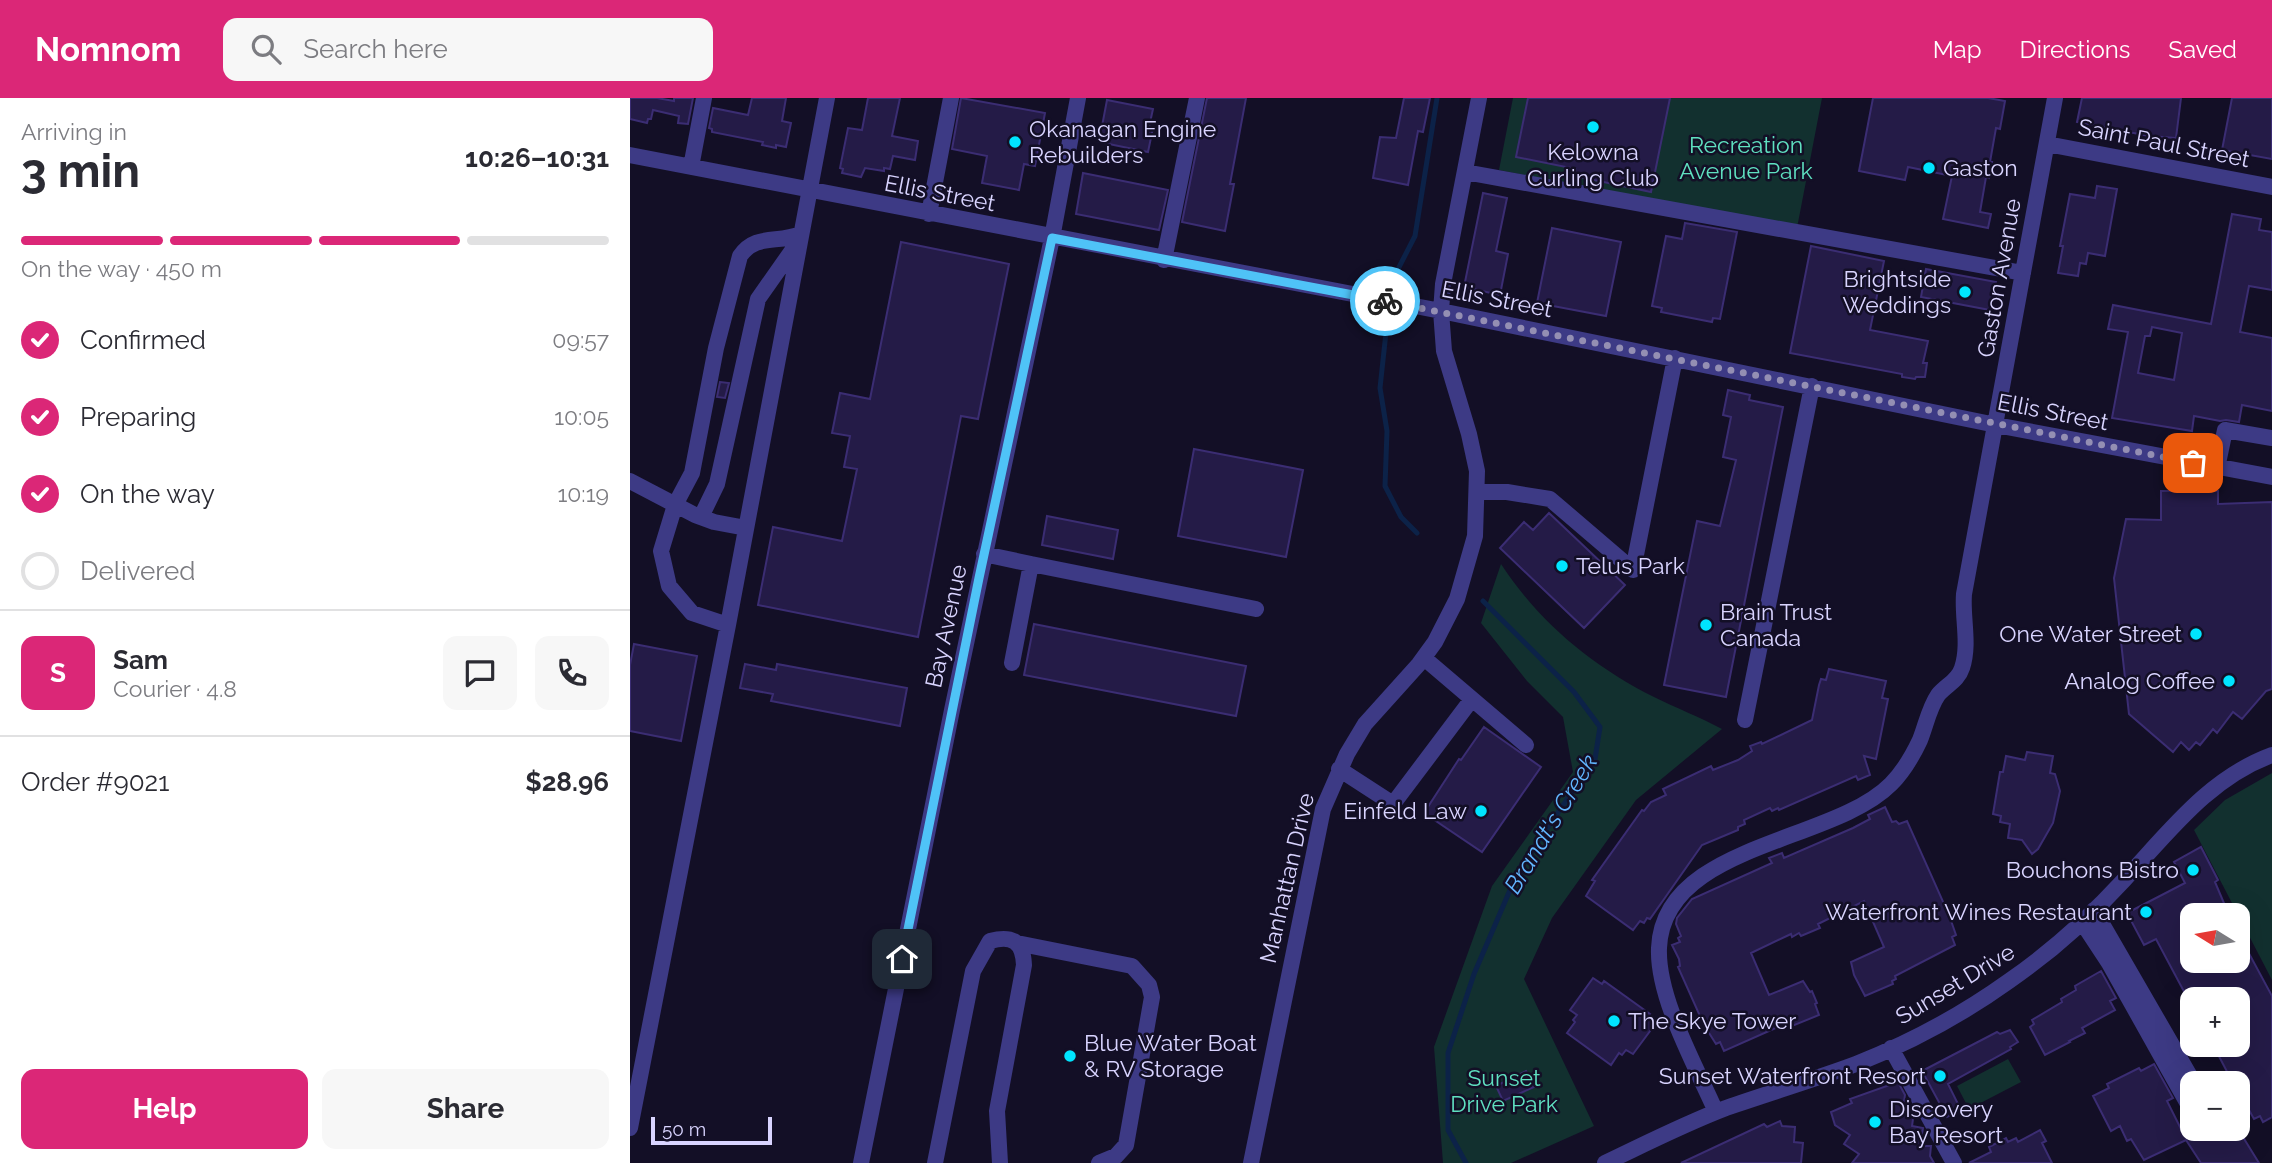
<!DOCTYPE html>
<html lang="en">
<head>
<meta charset="utf-8">
<style>
	:root { --surface:#fff; --page:#f7f7f7; --text:#2b2b33; --muted:#7c7c81; --line:#e1e1e2; --accent:#db2777 }
	body { margin:0; font-family:Raleway,sans-serif; background:var(--page); color:var(--text); height:100vh; display:flex; flex-direction:column; font-size:26px; white-space:nowrap }
	* { box-sizing:border-box; margin:0 }
	p { font-size:23px; color:var(--muted) }
	.icon { flex:none; width:38px; height:38px; fill:none; stroke:currentColor; stroke-width:2; stroke-linecap:round; stroke-linejoin:round }
	.map { position:relative; flex:1; overflow:hidden }
	.panel { display:flex; flex-direction:column; background:var(--surface); width:630px }
	.panel>* { flex:none }
	.needle { width:46px; rotate:281deg }
	.tools { position:absolute; left:1550px; top:805px; display:grid; gap:14px }
	.tools a { display:grid; place-items:center; width:70px; height:70px; border-radius:14px; background:var(--surface); box-shadow:0 7px 28px #0002; font-size:35px }
	.scale { position:absolute; left:21px; bottom:18px; width:121px; box-sizing:border-box; padding-left:7px; border:4px solid #d9d4ff; border-top:0; font-size:19px; line-height:24px; white-space:nowrap; color:#d9d4ff; -webkit-text-stroke:5px #130f26; paint-order:stroke }
	.pin { position:absolute; display:grid; place-items:center; width:60px; height:60px; color:#fff; margin:-30px; border-radius:14px; box-shadow:0 4px 10px #0006 }
	.courier { position:absolute; display:grid; place-items:center; width:70px; height:70px; margin:-35px; border:5px solid #4fc3f7; border-radius:50%; background:#fff; color:#222; box-shadow:0 2px 9px #0007 }
	.summary em { font-style:normal; font-weight:700 }
	.summary div { display:flex; flex-direction:column-reverse }
	.summary { display:flex; align-items:center; justify-content:space-between; height:119px; padding:0 21px }
	h1 { font-size:46px; font-weight:700; line-height:52px }
	.bar { display:grid; grid-template-columns:repeat(4,1fr); gap:10px 7px; align-content:center; height:84px; padding:0 21px }
	.bar i { height:9px; border-radius:5px; background:var(--line) }
	.bar .selected { background:var(--accent) }
	.bar p { grid-column:span 4 }
	.line { display:flex; align-items:center; gap:18px; padding:0 21px; border-top:2px solid var(--line) }
	.line div { flex:1 }
	.round { display:grid; place-items:center; flex:none; width:74px; height:74px; border-radius:14px; background:var(--page) }
	ol { padding:0 21px; list-style:none }
	li { display:flex; align-items:center; gap:21px; height:77px }
	li p { margin-inline-start:auto }
	li .icon { padding:7px; border-radius:50%; background:var(--accent); color:#fff; stroke-width:4 }
	li:last-child { color:var(--muted) }
	li i { width:38px; height:38px; border:4px solid var(--line); border-radius:50% }
	.action { display:flex; gap:14px; margin-top:auto; padding:14px 21px }
	.action a { flex:1; height:80px; border-radius:14px; background:var(--accent); color:#fff; font-size:28px; font-weight:700; line-height:80px; text-align:center }
	.action a+a { background:var(--page); color:var(--text) }
	header { display:flex; align-items:center; gap:42px; box-sizing:border-box; height:98px; padding:0 35px; background:var(--accent); color:#fff }
	header strong { font-size:33px }
	nav { display:flex; gap:38px; margin-inline-start:auto; font-size:24px }
	.search { width:490px; height:63px; background:var(--page); display:flex; align-items:center; gap:18px; box-sizing:border-box; padding:0 24px; border-radius:14px; color:var(--muted); font-size:26px }
	main { display:flex; flex:1; min-height:0 }
	.map>svg:first-child { display:block }
	.green { fill:#12302f }
	.lines { fill:none; stroke-linecap:round; stroke-linejoin:round }
	.stream { stroke:#0c2248; stroke-width:5 }
	.building { fill:#241b47; stroke:#3b2d73; stroke-width:2; fill-rule:evenodd }
	.minor { stroke:#3d3a85; stroke-width:16 }
	.done { stroke:#948fb3; stroke-width:7; stroke-dasharray:0 12.6 }
	.route { stroke:#4fc3f7; stroke-width:9 }
	.poi-dot { fill:#00e5ff; stroke:#130f26; stroke-width:2.5 }
	.labels { text-anchor:middle; stroke-width:5; stroke-linejoin:round; paint-order:stroke }
	.poi-label { font-size:23px; fill:#d9d4ff; stroke:#130f26; text-anchor:start }
	.street-label { font-size:23px; fill:#d9d4ff; stroke:#130f26 }
	.park-label { font-size:23px; fill:#5fe0c0; stroke:#130f26 }
	.water-label { font-size:24px; font-style:italic; fill:#62b6ff; stroke:#130f26 }
</style>
</head>
<body>
<header>
<strong>Nomnom</strong>
<div class="search"><svg class="icon" aria-label="search" viewBox="0 0 24 24"><circle cx="10" cy="10" r="6"/><path d="M15 15l6 6"/></svg>Search here</div>
<nav><a>Map</a><a>Directions</a><a>Saved</a></nav>
</header>
<main>
<section class="panel">
<div class="summary"><div><h1>3 min</h1><p>Arriving in</p></div><em>10:26–10:31</em></div>
<div class="bar"><i class="selected"></i><i class="selected"></i><i class="selected"></i><i></i><p>On the way · 450 m</p></div>
<ol>
<li><svg class="icon" aria-label="check" viewBox="0 0 24 24"><path d="M5 12l5 5 9-10"/></svg>Confirmed<p>09:57</p></li>
<li><svg class="icon" aria-label="check" viewBox="0 0 24 24"><path d="M5 12l5 5 9-10"/></svg>Preparing<p>10:05</p></li>
<li><svg class="icon" aria-label="check" viewBox="0 0 24 24"><path d="M5 12l5 5 9-10"/></svg>On the way<p>10:19</p></li>
<li><i></i>Delivered</li>
</ol>
<div class="line" style="height:126px"><b class="round" style="background:var(--accent);color:#fff">S</b><div><b>Sam</b><p>Courier · 4.8</p></div><a class="round"><svg class="icon" aria-label="chat" viewBox="0 0 24 24"><path d="M4 5h16v11H9l-5 4z"/></svg></a><a class="round"><svg class="icon" aria-label="phone" viewBox="0 0 24 24"><path d="M5 4h4l2 5-3 2q2 4 5 5l2-3 5 2v4C11 20 4 13 5 4z"/></svg></a></div>
<div class="line" style="height:91px"><div>Order #9021</div><b>$28.96</b></div>
<div class="action"><a>Help</a><a>Share</a></div>
</section>
<div class="map">
<svg width="1642" height="1065" viewBox="0 0 1642 1065">
	<rect width="100%" height="100%" fill="#130f26"/>
	<path class="green" d="M 883,0 L 1192,0 L 1167,130 L 869,72 Z
		M 871,466 C 909,524 962,568 1024,599 C 1046,610 1070,619 1092,631 L 1006,702 L 922,820 L 894,881 L 964,1028 L 881,1065 L 813,1065 L 804,949 L 862,788 L 943,674 L 933,619 L 897,583 L 851,525 Z
		M 1642,675 L 1642,882 L 1564,732 L 1595,702 Z
		M 1378,961 L 1391,984 L 1339,1011 L 1327,988 Z"/>
	<g class="lines">
		<path class="stream" d="M 766,175 L 785,138 L 807,0
			M 757,225 L 750,290 L 757,333 L 755,388 L 771,419 L 787,435
			M 836,1065 L 818,1032 L 818,955 L 844,876 L 889,771 L 965,661 L 970,629 L 944,594 L 853,503"/>
	</g>
	<path class="building" d="M 0,0 L 27,0 L 44,3 L 44,0 L 63,0 L 58,26 L 48,25 L 49,18 L 23,12 L 21,21 L 18,21 L 17,25 L 0,21 Z
		M 122,0 L 156,0 L 152,23 L 161,25 L 156,49 L 146,47 L 146,50 L 132,47 L 133,44 L 82,34 L 82,31 L 79,30 L 83,10 L 118,17 Z
		M 238,0 L 270,0 L 262,38 L 288,43 L 285,62 L 263,58 L 260,71 L 254,70 L 254,73 L 235,70 L 231,79 L 212,75 L 213,71 L 210,70 L 218,30 L 232,32 Z
		M 331,0 L 415,15 L 405,68 L 394,66 L 389,92 L 352,85 L 357,58 L 322,51 Z
		M 577,0 L 616,0 L 600,86 L 604,86 L 595,133 L 552,124 Z
		M 774,0 L 800,0 L 793,34 L 788,33 L 778,87 L 743,80 L 750,39 L 766,40 Z
		M 898,0 L 1040,0 L 1021,94 L 945,78 L 946,71 L 886,59 Z
		M 1243,0 L 1358,0 L 1375,3 L 1370,31 L 1366,30 L 1360,64 L 1362,64 L 1359,80 L 1356,79 L 1350,114 L 1361,116 L 1358,130 L 1313,121 L 1322,78 L 1278,69 L 1275,82 L 1229,73 Z
		M 1452,0 L 1551,0 L 1546,40 L 1519,38 L 1447,24 Z
		M 1602,0 L 1642,0 L 1642,61 L 1592,52 Z
		M 477,2 L 523,11 L 519,29 L 523,30 L 518,54 L 469,44 Z
		M 453,75 L 538,92 L 529,132 L 446,116 Z
		M 1467,88 L 1487,91 L 1475,158 L 1458,155 L 1456,166 L 1450,165 L 1448,178 L 1428,175 L 1433,148 L 1430,148 L 1440,96 L 1465,100 Z
		M 853,95 L 877,100 L 866,153 L 878,156 L 870,197 L 834,189 Z
		M 1602,116 L 1631,121 L 1629,132 L 1642,134 L 1642,192 L 1619,188 L 1610,234 L 1642,240 L 1642,313 L 1612,307 L 1609,324 L 1596,322 L 1590,323 L 1564,318 L 1562,333 L 1482,320 L 1498,234 L 1478,231 L 1483,207 L 1581,226 ZM 1522,229 L 1552,235 L 1544,282 L 1508,275 L 1515,238 L 1520,238 Z
		M 1055,125 L 1107,134 L 1090,221 L 1083,220 L 1082,224 L 1031,214 L 1032,210 L 1022,208 L 1036,138 L 1052,141 Z
		M 922,130 L 991,144 L 976,218 L 907,205 Z
		M 271,144 L 379,166 L 348,321 L 331,318 L 288,539 L 128,507 L 143,429 L 212,443 L 227,371 L 214,369 L 220,338 L 202,335 L 210,295 L 240,301 Z
		M 1181,148 L 1254,163 L 1240,232 L 1298,243 L 1293,265 L 1297,265 L 1295,279 L 1286,279 L 1285,281 L 1272,279 L 1272,276 L 1160,255 Z
		M 1296,171 L 1366,184 L 1360,212 L 1291,199 Z
		M 90,284 L 99,285 L 95,300 L 87,299 Z
		M 1098,292 L 1120,297 L 1119,302 L 1153,309 L 1096,599 L 1034,587 L 1067,423 L 1090,428 L 1106,362 L 1093,359 L 1101,319 L 1093,317 Z
		M 564,351 L 673,372 L 656,459 L 548,438 Z
		M 1531,393 L 1588,393 L 1588,406 L 1642,404 L 1642,591 L 1636,593 L 1612,621 L 1603,614 L 1587,635 L 1583,631 L 1570,647 L 1566,644 L 1559,652 L 1551,644 L 1543,654 L 1499,616 L 1484,480 L 1496,421 L 1531,422 Z
		M 919,415 L 995,487 L 954,530 L 870,450 L 894,424 L 903,432 Z
		M 417,418 L 488,432 L 483,461 L 412,447 Z
		M 404,526 L 616,568 L 606,618 L 394,577 Z
		M 4,546 L 67,558 L 51,643 L 0,633 L 0,567 Z
		M 115,566 L 146,572 L 147,566 L 277,590 L 270,628 L 141,603 L 143,596 L 110,590 Z
		M 1199,571 L 1256,583 L 1252,600 L 1258,601 L 1246,661 L 1234,658 L 1240,677 L 1228,682 L 1226,678 L 1149,712 L 1148,710 L 1142,713 L 1140,710 L 1114,722 L 1115,726 L 1108,729 L 1108,732 L 1072,747 L 1020,821 L 1017,820 L 1014,825 L 1010,823 L 1003,832 L 956,798 L 965,783 L 962,782 L 1012,712 L 1014,713 L 1021,704 L 1036,697 L 1033,691 L 1081,668 L 1083,672 L 1108,662 L 1122,653 L 1120,648 L 1131,644 L 1132,646 L 1182,622 L 1189,587 L 1191,581 L 1196,582 Z
		M 854,629 L 911,669 L 852,754 L 794,715 L 829,661 L 831,662 Z
		M 1397,654 L 1423,658 L 1420,675 L 1425,676 L 1430,693 L 1423,725 L 1408,751 L 1402,756 L 1392,742 L 1378,740 L 1380,726 L 1370,724 L 1371,718 L 1363,716 L 1370,674 L 1373,674 L 1376,658 L 1395,662 Z
		M 1255,709 L 1262,724 L 1266,723 L 1269,726 L 1277,723 L 1319,817 L 1326,837 L 1322,839 L 1325,847 L 1265,878 L 1266,881 L 1262,883 L 1263,886 L 1235,898 L 1224,877 L 1221,864 L 1254,849 L 1234,803 L 1188,826 L 1190,830 L 1171,838 L 1169,835 L 1162,839 L 1161,836 L 1121,855 L 1139,897 L 1173,883 L 1180,894 L 1182,893 L 1187,905 L 1185,906 L 1189,917 L 1162,928 L 1161,925 L 1156,928 L 1155,926 L 1094,953 L 1090,944 L 1086,946 L 1074,927 L 1048,869 L 1050,868 L 1049,861 L 1042,847 L 1050,844 L 1048,840 L 1051,838 L 1046,826 L 1047,820 L 1062,801 L 1142,765 L 1139,760 L 1152,755 L 1154,760 L 1223,730 L 1240,721 L 1238,717 Z
		M 1571,749 L 1588,782 L 1585,784 L 1599,817 L 1563,817 L 1563,863 L 1608,863 L 1608,835 L 1642,898 L 1642,1019 L 1633,1024 L 1630,1018 L 1624,1021 L 1614,1003 L 1608,1002 L 1608,985 L 1603,985 L 1583,947 L 1608,947 L 1608,901 L 1558,901 L 1526,841 L 1514,847 L 1497,815 L 1555,785 L 1544,764 Z
		M 1471,873 L 1486,900 L 1480,903 L 1485,912 L 1452,930 L 1455,935 L 1439,943 L 1440,944 L 1415,957 L 1400,929 L 1404,926 L 1402,922 L 1432,904 L 1431,901 L 1446,892 L 1445,888 Z
		M 963,880 L 972,886 L 974,883 L 1020,916 L 1018,919 L 1026,925 L 1003,956 L 996,952 L 992,957 L 989,955 L 981,967 L 937,935 L 945,924 L 943,922 L 947,917 L 940,912 Z
		M 1380,932 L 1388,944 L 1380,949 L 1381,951 L 1318,986 L 1331,1012 L 1317,1019 L 1292,973 L 1367,934 L 1370,936 Z
		M 1524,966 L 1543,1000 L 1537,1003 L 1551,1031 L 1608,1031 L 1629,1065 L 1571,1065 L 1556,1042 L 1514,1062 L 1501,1041 L 1497,1043 L 1490,1028 L 1481,1033 L 1463,998 L 1479,990 L 1477,986 L 1509,970 L 1511,973 Z
		M 896,973 L 904,989 L 873,1003 L 866,988 Z
		M 1268,984 L 1275,997 L 1273,1010 L 1283,1011 L 1284,1014 L 1282,1028 L 1293,1030 L 1290,1048 L 1301,1048 L 1300,1058 L 1304,1065 L 1222,1065 L 1229,1056 L 1214,1046 L 1220,1037 L 1205,1027 L 1201,1014 L 1222,1005 L 1220,1001 Z
		M 1150,1023 L 1152,1028 L 1165,1029 L 1164,1044 L 1173,1045 L 1171,1065 L 1051,1065 L 1134,1026 L 1137,1029 Z
		M 1410,1032 L 1416,1043 L 1412,1045 L 1422,1065 L 1339,1065 L 1361,1054 L 1359,1049 L 1376,1040 L 1378,1044 L 1386,1040 L 1388,1044 Z"/>
	<g class="lines">
		<path class="minor" d="M 1417,46 L 1642,89
			M 0,57 L 811,213 L 1366,327 L 1642,379
			M 61,69 L 74,0
			M 835,74 L 1393,175
			M 299,116 L 321,0
			M 534,162 L 567,0
			M 1587,370 L 1595,332 L 1642,340
			M 0,383 L 65,417 L 84,424 L 116,430
			M 847,394 L 877,394 L 920,401 L 1003,472 L 1045,260
			M 71,419 L 87,386 L 128,201 L 166,147
			M 354,456 L 401,466 L 382,565
			M 401,466 L 626,511
			M 98,527 L 62,515 L 39,488 L 31,453 L 45,407 L 62,375 L 86,250 L 110,158 C 126,135 147,146 171,136
			M 794,560 L 896,647
			M 1115,622 L 1182,288
			M 709,671 L 763,706 L 842,601
			M 1464,812 L 1564,985
			M 1452,824 L 1479,865 L 1563,1015
			M 387,845 L 502,868 L 519,887 L 522,899 L 496,1047 L 486,1058 L 469,1065
			M 1261,950 L 1324,1065
			M 1086,1014 C 1066,968 1027,900 1029,850 C 1033,746 1203,745 1261,686 C 1273,674 1283,657 1290,642 C 1296,627 1299,610 1308,597 C 1316,587 1328,583 1332,570 C 1340,546 1332,520 1334,496 L 1425,0
			M 0,1030 L 98,527 L 197,0
			M 231,1065 L 322,612 L 422,140 L 448,0
			M 305,1065 L 343,873 L 360,843 C 382,837 393,843 394,867 L 367,1013 L 370,1065
			M 621,1065 L 693,711 L 717,656 L 735,626 L 789,566 L 805,544 L 827,501 L 845,438 L 847,373 L 839,336 L 814,253 L 811,213 L 813,186 L 849,0
			M 975,1065 C 1015,1046 1054,1026 1096,1010 C 1139,995 1183,982 1226,966 C 1279,945 1333,916 1379,883 C 1421,854 1460,819 1494,782 C 1539,734 1579,680 1642,657"/>
	</g>
	<g class="lines">
		<path class="done" d="M 755,203 L 1563,365"/>
		<path class="route" d="M 272,861 L 349,480 L 422,140 L 755,203"/>
	</g>
	<g class="poi-dot">
		<circle cx="963" cy="29" r="7"/>
		<circle cx="385" cy="44" r="7"/>
		<circle cx="1299" cy="70" r="7"/>
		<circle cx="1335" cy="194" r="7"/>
		<circle cx="932" cy="468" r="7"/>
		<circle cx="1076" cy="527" r="7"/>
		<circle cx="1566" cy="536" r="7"/>
		<circle cx="1599" cy="583" r="7"/>
		<circle cx="851" cy="713" r="7"/>
		<circle cx="1563" cy="772" r="7"/>
		<circle cx="1516" cy="814" r="7"/>
		<circle cx="984" cy="923" r="7"/>
		<circle cx="440" cy="958" r="7"/>
		<circle cx="1310" cy="978" r="7"/>
		<circle cx="1245" cy="1024" r="7"/>
	</g>
	<g class="labels">
		<g class="poi-label">
			<text x="399" y="39">Okanagan Engine<tspan x="399" dy="26">Rebuilders</tspan></text>
			<text x="963" y="62" text-anchor="middle">Kelowna<tspan x="963" dy="26">Curling Club</tspan></text>
			<text x="1313" y="78">Gaston</text>
			<text x="1321" y="189" text-anchor="end">Brightside<tspan x="1321" dy="26">Weddings</tspan></text>
			<text x="946" y="476">Telus Park</text>
			<text x="1090" y="522">Brain Trust<tspan x="1090" dy="26">Canada</tspan></text>
			<text x="1552" y="544" text-anchor="end">One Water Street</text>
			<text x="1585" y="591" text-anchor="end">Analog Coffee</text>
			<text x="837" y="721" text-anchor="end">Einfeld Law</text>
			<text x="1549" y="780" text-anchor="end">Bouchons Bistro</text>
			<text x="1502" y="822" text-anchor="end">Waterfront Wines Restaurant</text>
			<text x="998" y="931">The Skye Tower</text>
			<text x="454" y="953">Blue Water Boat<tspan x="454" dy="26">&amp; RV Storage</tspan></text>
			<text x="1296" y="986" text-anchor="end">Sunset Waterfront Resort</text>
			<text x="1259" y="1019">Discovery<tspan x="1259" dy="26">Bay Resort</tspan></text>
		</g>
		<g class="street-label">
			<text transform="translate(1534 45) rotate(11)" y="8">Saint Paul Street</text>
			<text transform="translate(310 95) rotate(11)" y="8">Ellis Street</text>
			<text transform="translate(1369 180) rotate(-80)" y="8">Gaston Avenue</text>
			<text transform="translate(867 201) rotate(11)" y="8">Ellis Street</text>
			<text transform="translate(1423 314) rotate(11)" y="8">Ellis Street</text>
			<text transform="translate(316 528) rotate(-78)" y="8">Bay Avenue</text>
			<text transform="translate(657 780) rotate(-77)" y="8">Manhattan Drive</text>
			<text transform="translate(1325 886) rotate(-31)" y="8">Sunset Drive</text>
		</g>
		<g class="park-label">
			<text x="1116" y="55">Recreation<tspan x="1116" dy="26">Avenue Park</tspan></text>
			<text x="874" y="988">Sunset<tspan x="874" dy="26">Drive Park</tspan></text>
		</g>
		<g class="water-label">
			<text transform="translate(921 726) rotate(-59)" y="8">Brandt's Creek</text>
		</g>
	</g>
</svg>
<div class="tools">
<a><svg class="needle" viewBox="-14 -14 28 28"><path d="M0-13l5 13h-10z" fill="#e53935"/><path d="M0 13l5-13h-10z" fill="#7c7c81"/></svg></a>
<a>+</a>
<a>−</a>
</div>
<div class="scale">50 m</div>
<div class="pin" style="left:1563px;top:365px;background:#ea580c"><svg class="icon" aria-label="bag" viewBox="0 0 24 24"><path d="M5 8h14l-1 12H6zM9 8a3 3 0 0 1 6 0"/></svg></div>
<div class="pin" style="left:272px;top:861px;background:#1f2937"><svg class="icon" aria-label="home" viewBox="0 0 24 24"><path d="M3 11l9-7 9 7M6 9v11h12V9"/></svg></div>
<div class="courier" style="left:755px;top:203px"><svg class="icon" aria-label="bike" viewBox="0 0 24 24"><circle cx="6" cy="16" r="4"/><circle cx="18" cy="16" r="4"/><path d="M6 16l4-8h5l3 8M10 8l3 8H6M13 5h3"/></svg></div>
</div>
</main>
</body>
</html>
